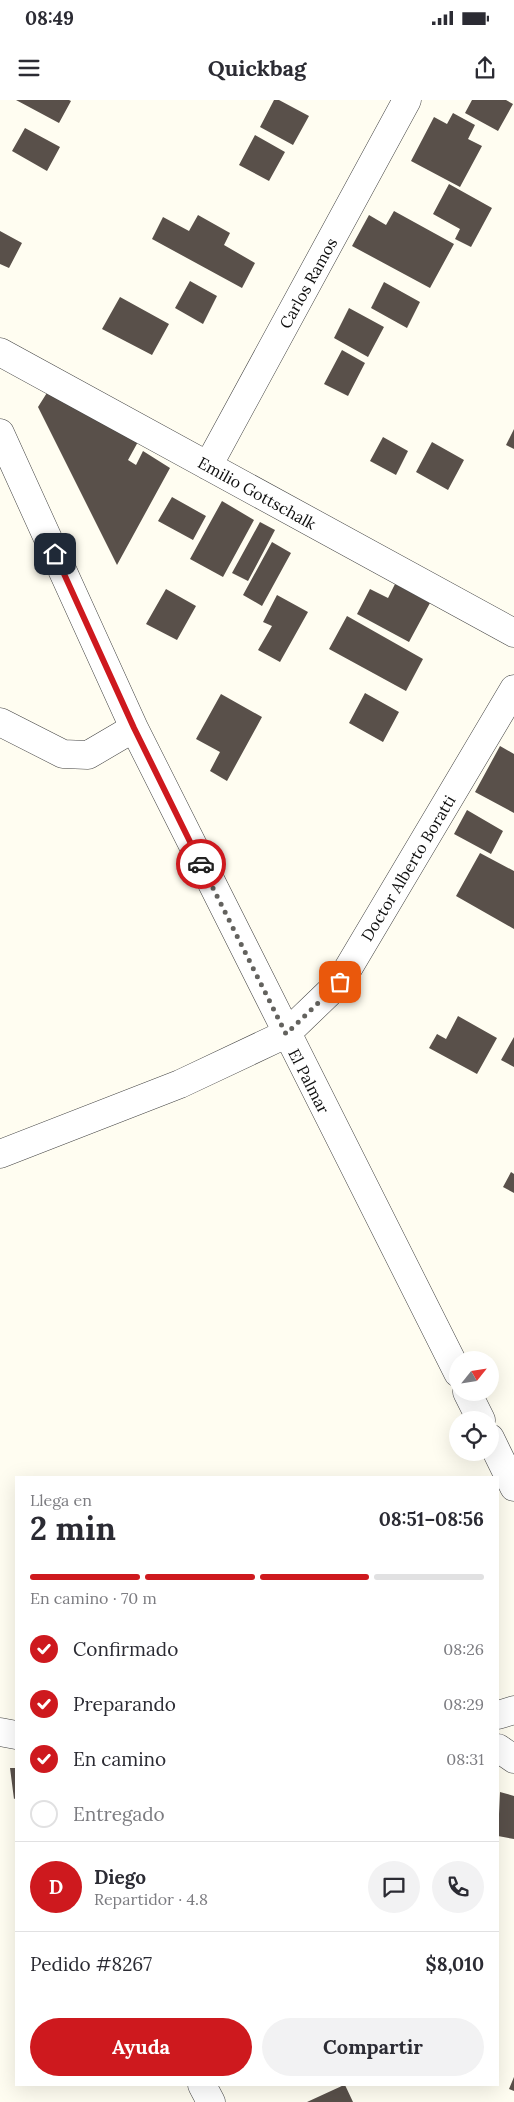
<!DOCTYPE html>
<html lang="es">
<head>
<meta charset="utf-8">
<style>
	:root { --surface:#fff; --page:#f2f2f3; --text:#2b2b33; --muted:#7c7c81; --line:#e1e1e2; --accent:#ce191e }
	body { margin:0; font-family:Lora,serif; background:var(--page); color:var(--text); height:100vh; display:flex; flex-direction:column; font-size:19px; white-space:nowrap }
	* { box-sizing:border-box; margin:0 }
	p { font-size:16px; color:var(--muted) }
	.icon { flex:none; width:28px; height:28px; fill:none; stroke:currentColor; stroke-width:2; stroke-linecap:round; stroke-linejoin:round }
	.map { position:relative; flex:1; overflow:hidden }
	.panel { position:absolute; left:15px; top:1376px; width:484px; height:610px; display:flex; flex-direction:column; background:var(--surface); border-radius:0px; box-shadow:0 5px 20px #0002 }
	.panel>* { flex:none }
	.needle { width:32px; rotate:60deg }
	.fabs { position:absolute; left:449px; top:1251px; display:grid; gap:10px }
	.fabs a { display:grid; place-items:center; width:50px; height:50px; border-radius:50%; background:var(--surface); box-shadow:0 5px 20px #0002; font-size:25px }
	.pin { position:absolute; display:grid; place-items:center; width:42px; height:42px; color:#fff; margin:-21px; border-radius:10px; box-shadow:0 2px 8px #0006 }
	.courier { position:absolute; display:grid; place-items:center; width:50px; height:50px; margin:-25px; border:4px solid #ce191e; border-radius:50%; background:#fff; color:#222; box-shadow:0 1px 6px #0007 }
	.headline em { font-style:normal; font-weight:800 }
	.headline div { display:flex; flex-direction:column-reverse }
	.headline { display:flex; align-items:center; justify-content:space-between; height:85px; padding:0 15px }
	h1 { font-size:32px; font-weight:800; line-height:38px }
	.bar { display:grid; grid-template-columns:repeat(4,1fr); gap:8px 5px; align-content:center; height:60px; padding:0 15px }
	.bar i { height:6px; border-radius:4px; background:var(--line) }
	.bar .on { background:var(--accent) }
	.bar p { grid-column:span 4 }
	.line { display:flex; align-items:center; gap:12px; padding:0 15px; border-top:1px solid var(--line) }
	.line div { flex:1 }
	.round { display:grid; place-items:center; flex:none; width:52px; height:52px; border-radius:26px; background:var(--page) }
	ol { padding:0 15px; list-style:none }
	li { display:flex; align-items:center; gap:15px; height:55px }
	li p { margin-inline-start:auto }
	li .icon { padding:5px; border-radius:50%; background:var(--accent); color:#fff; stroke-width:4 }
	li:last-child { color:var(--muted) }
	li i { width:28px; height:28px; border:2px solid var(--line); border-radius:50% }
	.cta { display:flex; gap:10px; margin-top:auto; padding:10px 15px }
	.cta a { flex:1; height:58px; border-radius:30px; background:var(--accent); color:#fff; font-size:20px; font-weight:800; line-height:58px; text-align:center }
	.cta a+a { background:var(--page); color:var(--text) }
	.status { display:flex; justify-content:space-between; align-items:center; height:35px; padding:0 25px; background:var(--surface); direction:ltr }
	.status svg { height:14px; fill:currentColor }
	header { display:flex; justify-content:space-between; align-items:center; height:65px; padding:0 15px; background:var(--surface); font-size:22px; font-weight:800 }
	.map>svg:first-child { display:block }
	.building { fill:#59504a }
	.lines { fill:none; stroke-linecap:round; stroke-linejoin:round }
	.street-casing { stroke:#424242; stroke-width:29 }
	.street { stroke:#fff; stroke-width:28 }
	.done { stroke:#63625e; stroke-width:5; stroke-dasharray:0 9 }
	.route { stroke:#ce191e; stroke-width:6 }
	.labels { text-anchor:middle; stroke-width:5; stroke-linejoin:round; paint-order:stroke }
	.street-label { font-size:16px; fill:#0f0f0f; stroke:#fff }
</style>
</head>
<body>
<div class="status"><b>08:49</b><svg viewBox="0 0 49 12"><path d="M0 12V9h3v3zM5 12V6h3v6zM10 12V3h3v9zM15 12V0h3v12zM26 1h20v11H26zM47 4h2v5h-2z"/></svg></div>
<header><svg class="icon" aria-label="menu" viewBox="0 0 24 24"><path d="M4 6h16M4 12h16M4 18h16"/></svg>Quickbag<svg class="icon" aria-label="share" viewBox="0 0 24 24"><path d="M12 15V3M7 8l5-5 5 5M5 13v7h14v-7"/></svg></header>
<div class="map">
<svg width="514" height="2002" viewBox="0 0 514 2002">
	<rect width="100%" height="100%" fill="#fffdf1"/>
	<path class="building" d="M 16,0 L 69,0 L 71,1 L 59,23 Z
		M 274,0 L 279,0 L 309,16 L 293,45 L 260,27 Z
		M 472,0 L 506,0 L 513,4 L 498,31 L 465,13 Z
		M 453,13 L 475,25 L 468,39 L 482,46 L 460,87 L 411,61 L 434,17 L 447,24 Z
		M 25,28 L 60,47 L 47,71 L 12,51 Z
		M 255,35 L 285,52 L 269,81 L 239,65 Z
		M 449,84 L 492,108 L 471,147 L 455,139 L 460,129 L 433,114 Z
		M 394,111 L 454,144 L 430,188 L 352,146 L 369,115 L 386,125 Z
		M 198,115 L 230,133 L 224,145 L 255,163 L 242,188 L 152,139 L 163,117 L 189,131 Z
		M 0,131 L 22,143 L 9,168 L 0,164 Z
		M 190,181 L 217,196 L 203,224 L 175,208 Z
		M 384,182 L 420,202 L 407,228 L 371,208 Z
		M 120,197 L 169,224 L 152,255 L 102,229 Z
		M 349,208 L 384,227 L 368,257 L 334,238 Z
		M 342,250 L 365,263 L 348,296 L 324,284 Z
		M 50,288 L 139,340 L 128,360 L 136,365 L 143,351 L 170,368 L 117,465 L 38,307 Z
		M 514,329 L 514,349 L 506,345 Z
		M 383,337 L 408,351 L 396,375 L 370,361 Z
		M 432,342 L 464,360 L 448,390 L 416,372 Z
		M 172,397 L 206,416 L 193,440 L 158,421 Z
		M 222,401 L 254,420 L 223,477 L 190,459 Z
		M 260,422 L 275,430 L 248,481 L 232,473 Z
		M 272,442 L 291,453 L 262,506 L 243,495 Z
		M 395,484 L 430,503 L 409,542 L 357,514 L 370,489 L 388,498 Z
		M 166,489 L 196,506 L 177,540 L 146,524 Z
		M 277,495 L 308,512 L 280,562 L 258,550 L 272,526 L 263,522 Z
		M 347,516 L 423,559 L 406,591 L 329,549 Z
		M 365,593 L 399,612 L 383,642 L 349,623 Z
		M 221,594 L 262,617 L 227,681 L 210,671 L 220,652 L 196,639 Z
		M 500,646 L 514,654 L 514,713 L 475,692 Z
		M 467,710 L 503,731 L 491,754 L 454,734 Z
		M 480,753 L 514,771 L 514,829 L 456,796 Z
		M 458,916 L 497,938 L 477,974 L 429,948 L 437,934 L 446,939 Z
		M 514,937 L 514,967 L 501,960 Z
		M 511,1072 L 514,1074 L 514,1093 L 503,1087 Z
		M 10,1668 L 16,1668 L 16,1698 L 14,1699 Z
		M 500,1692 L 514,1696 L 514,1739 L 498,1736 Z
		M 514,1977 L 514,1991 L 509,1989 Z
		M 345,1985 L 353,2002 L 307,2002 L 344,1985 Z"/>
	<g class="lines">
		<defs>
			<path id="street" d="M 0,252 L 514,533
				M 0,333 L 134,628 L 458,1273
				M 208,366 L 407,0
				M 0,622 L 63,654 L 88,655 L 134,628
				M 0,1054 L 180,984 L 286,934 L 340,882 L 514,589
				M 467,1292 L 481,1320
				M 490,1338 L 514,1387
				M 498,1615 L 514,1610
				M 0,1632 L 16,1635
				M 498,1648 L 514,1659
				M 202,1985 L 211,2002"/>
		</defs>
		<use href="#street" class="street-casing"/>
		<use href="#street" class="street"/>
	</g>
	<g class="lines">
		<path class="done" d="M 201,764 L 286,934 L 340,882"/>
		<path class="route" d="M 55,454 L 134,628 L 201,764"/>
	</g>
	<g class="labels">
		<g class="street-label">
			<text transform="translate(308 183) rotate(-61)" y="6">Carlos Ramos</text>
			<text transform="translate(257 393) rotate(29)" y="6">Emilio Gottschalk</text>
			<text transform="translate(408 768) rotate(-59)" y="6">Doctor Alberto Boratti</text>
			<text transform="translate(309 981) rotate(63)" y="6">El Palmar</text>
		</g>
	</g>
</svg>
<div class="fabs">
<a><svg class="needle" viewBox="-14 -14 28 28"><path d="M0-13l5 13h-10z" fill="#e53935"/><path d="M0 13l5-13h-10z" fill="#7c7c81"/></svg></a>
<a><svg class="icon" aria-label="locate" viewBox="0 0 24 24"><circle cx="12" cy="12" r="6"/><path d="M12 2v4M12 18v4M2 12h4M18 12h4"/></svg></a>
</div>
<div class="pin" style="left:340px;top:882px;background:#ea580c"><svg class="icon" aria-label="bag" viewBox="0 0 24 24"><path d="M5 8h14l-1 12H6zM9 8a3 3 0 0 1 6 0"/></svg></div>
<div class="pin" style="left:55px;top:454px;background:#1f2937"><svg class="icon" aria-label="home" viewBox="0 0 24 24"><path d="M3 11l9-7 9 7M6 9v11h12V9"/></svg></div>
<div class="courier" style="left:201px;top:764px"><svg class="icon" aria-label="car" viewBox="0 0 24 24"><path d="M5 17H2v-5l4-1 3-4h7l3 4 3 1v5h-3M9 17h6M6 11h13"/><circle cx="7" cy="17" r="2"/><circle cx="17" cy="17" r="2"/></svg></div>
<section class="panel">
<div class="headline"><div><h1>2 min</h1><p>Llega en</p></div><em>08:51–08:56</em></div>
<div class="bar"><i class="on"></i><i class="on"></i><i class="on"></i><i></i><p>En camino · 70 m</p></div>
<ol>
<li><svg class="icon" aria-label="check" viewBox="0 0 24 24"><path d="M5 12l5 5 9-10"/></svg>Confirmado<p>08:26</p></li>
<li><svg class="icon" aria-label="check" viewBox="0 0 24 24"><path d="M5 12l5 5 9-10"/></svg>Preparando<p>08:29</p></li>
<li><svg class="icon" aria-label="check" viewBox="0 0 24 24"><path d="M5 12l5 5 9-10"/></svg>En camino<p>08:31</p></li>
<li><i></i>Entregado</li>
</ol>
<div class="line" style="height:90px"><b class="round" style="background:var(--accent);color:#fff">D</b><div><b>Diego</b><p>Repartidor · 4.8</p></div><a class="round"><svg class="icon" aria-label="chat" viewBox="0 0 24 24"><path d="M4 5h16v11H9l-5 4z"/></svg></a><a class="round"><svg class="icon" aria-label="phone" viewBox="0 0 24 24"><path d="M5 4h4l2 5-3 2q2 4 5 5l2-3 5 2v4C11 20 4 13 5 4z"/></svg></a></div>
<div class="line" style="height:65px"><div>Pedido #8267</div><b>$8,010</b></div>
<div class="cta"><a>Ayuda</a><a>Compartir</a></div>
</section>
</div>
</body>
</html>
